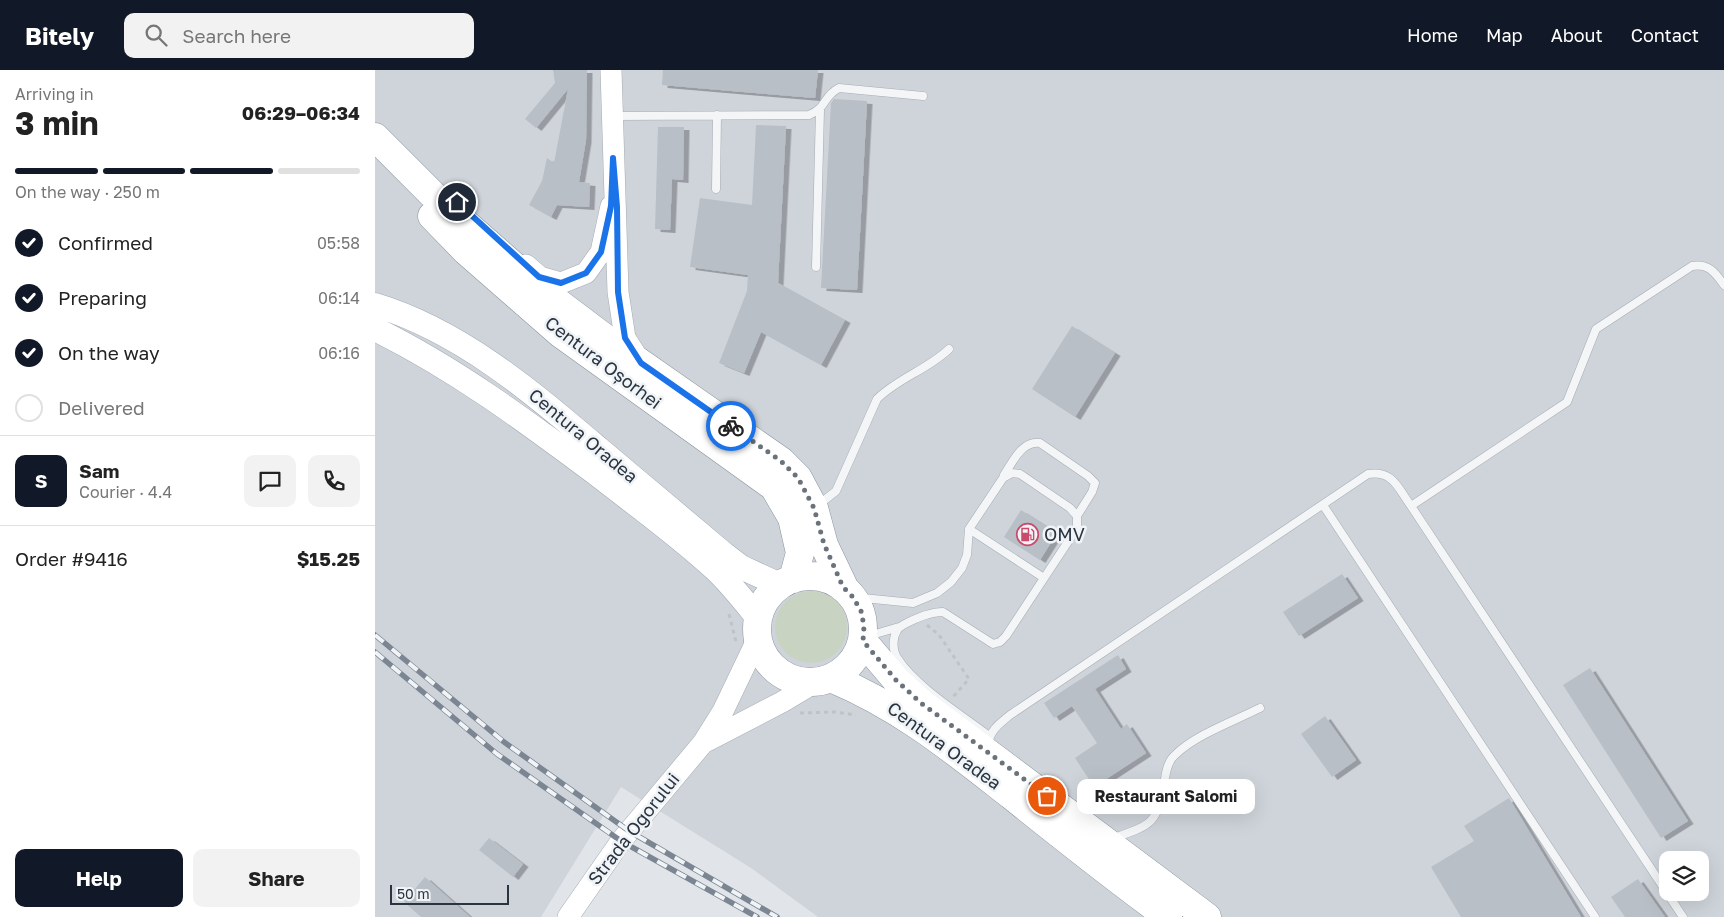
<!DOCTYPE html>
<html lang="en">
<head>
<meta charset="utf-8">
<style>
	:root { --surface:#fff; --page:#f2f2f2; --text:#222; --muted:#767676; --line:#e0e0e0; --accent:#111827 }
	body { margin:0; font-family:"Golos Text",sans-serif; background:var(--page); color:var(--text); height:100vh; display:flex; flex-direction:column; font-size:19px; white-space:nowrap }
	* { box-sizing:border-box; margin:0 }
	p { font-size:16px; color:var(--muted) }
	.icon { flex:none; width:28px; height:28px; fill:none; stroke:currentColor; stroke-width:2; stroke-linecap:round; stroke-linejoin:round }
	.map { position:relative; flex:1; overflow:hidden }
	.sheet { display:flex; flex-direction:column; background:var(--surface); width:375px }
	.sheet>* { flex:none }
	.fabs { position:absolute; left:1284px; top:781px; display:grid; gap:10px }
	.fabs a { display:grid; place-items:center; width:50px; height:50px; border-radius:10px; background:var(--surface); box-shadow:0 5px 20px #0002; font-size:25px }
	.scale { position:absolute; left:15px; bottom:12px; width:119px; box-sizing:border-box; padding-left:5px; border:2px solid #2a3440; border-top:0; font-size:14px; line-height:18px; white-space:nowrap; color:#2a3440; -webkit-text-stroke:4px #f0f4f7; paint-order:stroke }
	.pin { position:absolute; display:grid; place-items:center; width:42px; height:42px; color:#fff; margin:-21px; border:2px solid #fff; border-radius:50%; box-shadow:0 1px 5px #0007 }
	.courier { position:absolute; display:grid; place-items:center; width:50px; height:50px; margin:-25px; border:4px solid #1a73e8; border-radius:50%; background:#fff; color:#222; box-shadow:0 1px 6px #0007 }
	.bubble { position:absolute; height:35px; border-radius:10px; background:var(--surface); box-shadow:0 5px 20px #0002; font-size:16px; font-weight:700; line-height:35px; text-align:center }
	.headline em { font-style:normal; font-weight:700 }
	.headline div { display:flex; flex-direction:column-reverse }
	.headline { display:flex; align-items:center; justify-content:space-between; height:85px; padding:0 15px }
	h1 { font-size:32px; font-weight:700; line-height:38px }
	.bar { display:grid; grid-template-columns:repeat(4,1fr); gap:8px 5px; align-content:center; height:60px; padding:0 15px }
	.bar i { height:6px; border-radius:4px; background:var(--line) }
	.bar .current { background:var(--accent) }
	.bar p { grid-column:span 4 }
	.line { display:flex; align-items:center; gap:12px; padding:0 15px; border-top:1px solid var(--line) }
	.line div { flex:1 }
	.round { display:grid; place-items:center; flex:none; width:52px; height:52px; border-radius:10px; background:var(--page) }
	ol { padding:0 15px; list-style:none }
	li { display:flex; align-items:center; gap:15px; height:55px }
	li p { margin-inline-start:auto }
	li .icon { padding:5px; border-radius:50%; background:var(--accent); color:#fff; stroke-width:4 }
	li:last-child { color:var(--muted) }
	li i { width:28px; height:28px; border:2px solid var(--line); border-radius:50% }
	.primary-button { display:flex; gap:10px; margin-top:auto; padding:10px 15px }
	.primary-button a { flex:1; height:58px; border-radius:10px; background:var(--accent); color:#fff; font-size:20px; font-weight:700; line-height:58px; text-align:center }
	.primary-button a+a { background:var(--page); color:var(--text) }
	header { display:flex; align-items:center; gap:30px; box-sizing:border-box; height:70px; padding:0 25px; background:var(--accent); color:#fff }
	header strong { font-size:24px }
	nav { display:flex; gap:28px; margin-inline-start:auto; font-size:18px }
	.search { width:350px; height:45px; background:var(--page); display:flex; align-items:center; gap:12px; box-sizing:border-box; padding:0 18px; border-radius:10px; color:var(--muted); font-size:19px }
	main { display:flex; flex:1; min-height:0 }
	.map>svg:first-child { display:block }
	.built { fill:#cfd4db; fill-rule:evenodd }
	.green { fill:#c8d3c2 }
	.building { fill:#b8bfc6; filter:url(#shadow) }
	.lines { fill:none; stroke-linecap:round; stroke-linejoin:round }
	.lane-casing { stroke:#a6acb3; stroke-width:9 }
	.secondary-casing { stroke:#a6acb3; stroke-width:22 }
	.primary-casing { stroke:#a0aab4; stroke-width:25 }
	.highway-casing { stroke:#89949f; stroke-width:29 }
	.path { stroke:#bfc3c7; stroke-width:3; stroke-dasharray:4 4; stroke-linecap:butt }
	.lane { stroke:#f3f5f7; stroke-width:8 }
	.secondary { stroke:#fff; stroke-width:21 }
	.primary { stroke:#fff; stroke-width:24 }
	.highway { stroke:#fff; stroke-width:28 }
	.rail-casing { stroke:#7b8692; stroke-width:5.5 }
	.rail { stroke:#f0f4f7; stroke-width:4; stroke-dasharray:11; stroke-linecap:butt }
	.done { stroke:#6a727b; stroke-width:5; stroke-dasharray:0 9 }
	.route { stroke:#1a73e8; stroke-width:6 }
	.labels { text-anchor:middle; stroke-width:5; stroke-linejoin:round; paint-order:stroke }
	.street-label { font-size:18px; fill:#2a3440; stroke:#f0f4f7 }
	.poi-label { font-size:18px; fill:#2a3440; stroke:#f0f4f7; text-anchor:start }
</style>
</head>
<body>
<header>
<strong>Bitely</strong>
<div class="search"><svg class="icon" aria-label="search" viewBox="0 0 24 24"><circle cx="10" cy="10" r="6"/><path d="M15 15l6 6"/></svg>Search here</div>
<nav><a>Home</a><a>Map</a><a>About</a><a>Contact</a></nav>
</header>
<main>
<section class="sheet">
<div class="headline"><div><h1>3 min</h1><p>Arriving in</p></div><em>06:29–06:34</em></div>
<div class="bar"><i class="current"></i><i class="current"></i><i class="current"></i><i></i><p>On the way · 250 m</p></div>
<ol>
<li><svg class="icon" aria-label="check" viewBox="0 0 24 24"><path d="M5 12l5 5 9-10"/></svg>Confirmed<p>05:58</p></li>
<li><svg class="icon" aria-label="check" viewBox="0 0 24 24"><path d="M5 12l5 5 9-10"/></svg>Preparing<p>06:14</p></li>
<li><svg class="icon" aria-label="check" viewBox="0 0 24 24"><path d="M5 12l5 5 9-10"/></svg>On the way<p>06:16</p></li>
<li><i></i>Delivered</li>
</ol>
<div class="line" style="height:90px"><b class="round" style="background:var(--accent);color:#fff">S</b><div><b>Sam</b><p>Courier · 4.4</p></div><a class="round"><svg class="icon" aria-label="chat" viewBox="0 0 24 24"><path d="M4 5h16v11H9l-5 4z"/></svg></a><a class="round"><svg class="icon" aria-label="phone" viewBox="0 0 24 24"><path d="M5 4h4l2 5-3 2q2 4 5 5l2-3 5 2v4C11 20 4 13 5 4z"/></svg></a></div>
<div class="line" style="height:65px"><div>Order #9416</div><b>$15.25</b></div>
<div class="primary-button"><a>Help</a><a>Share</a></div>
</section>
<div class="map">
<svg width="1349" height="847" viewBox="0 0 1349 847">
	<defs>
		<filter id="shadow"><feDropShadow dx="5.5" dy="3" stdDeviation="0" flood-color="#0004"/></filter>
	</defs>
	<rect width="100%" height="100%" fill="#e1e5e9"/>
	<path class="built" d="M 0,0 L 1349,0 L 1349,847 L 443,847 L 376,798 L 246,717 L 166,847 L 0,847 ZM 1292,790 L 1325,790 L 1325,822 L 1292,822 Z"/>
	<path class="green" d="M400 557a36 36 0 1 1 72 0a36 36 0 1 1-72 0Z"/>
	<path class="building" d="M 178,0 L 212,0 L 211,70 L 204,112 L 215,113 L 214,137 L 182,135 L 176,147 L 154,135 L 167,111 L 172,88 L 179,93 L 193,19 L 161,58 L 150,49 L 180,13 Z
		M 288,0 L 443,0 L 440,28 L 287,15 Z
		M 459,29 L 492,31 L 482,220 L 446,218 L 456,33 Z
		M 381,55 L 411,56 L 403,213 L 470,250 L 446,295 L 386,262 L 369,303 L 344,293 L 372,221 L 373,205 L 315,197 L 325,128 L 377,135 Z
		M 283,57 L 309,57 L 308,110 L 297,109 L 295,160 L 280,159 Z
		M 697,256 L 740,283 L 700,347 L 657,319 Z
		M 646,440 L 682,463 L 665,490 L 629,467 Z
		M 967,504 L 983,528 L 924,566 L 908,542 Z
		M 743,585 L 751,599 L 720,619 L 746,659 L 752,654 L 771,683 L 719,717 L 700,688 L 722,673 L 697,636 L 679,648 L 669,633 Z
		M 1215,598 L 1313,751 L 1286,768 L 1188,615 Z
		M 950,646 L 981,690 L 957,707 L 926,664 Z
		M 1134,728 L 1206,847 L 1086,847 L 1056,797 L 1099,771 L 1089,756 Z
		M 114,768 L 148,794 L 138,807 L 104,780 Z
		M 50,807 L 95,847 L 46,847 L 29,832 Z
		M 1263,809 L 1290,847 L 1250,847 L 1236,827 Z"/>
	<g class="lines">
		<defs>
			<path id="lane" d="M 238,46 L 434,45 C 453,37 447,27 464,18 L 548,26
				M 341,119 L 342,45
				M 441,197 L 445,40
				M 629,405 C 638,392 646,371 665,373 L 713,406 L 720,413 L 717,422 L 702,446
				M 948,435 L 1220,847
				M 442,436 L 461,421 L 502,329 C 523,308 552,300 574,279
				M 1036,436 L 1192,332 L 1221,259 L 1317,196 C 1333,193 1340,202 1349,215
				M 594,459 L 669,508
				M 478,527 L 538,533 L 562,523 L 576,512 L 587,498 L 592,485 L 594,459 L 628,408 L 637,403 L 645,404 L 695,438 L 702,446 L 702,458 L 631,566 L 625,572 L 618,574 L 568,542 C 554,542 541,548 528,555 C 517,561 516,579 523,589 C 540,616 588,646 614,666
				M 490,567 L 524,557
				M 613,675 C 615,660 624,654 635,645 L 993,404 C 1018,400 1023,418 1036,436 L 1308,847
				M 736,769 C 779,754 782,754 790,709 C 791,701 794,690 800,685 C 820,665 859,651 885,638"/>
			<path id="secondary" d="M 236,0 L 243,222 L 250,268 L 264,290
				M 151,195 L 165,207 L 186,213 L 211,203 L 226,182 L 236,136
				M 332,671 L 407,632 L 439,613
				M 193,847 L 246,771 L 328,673 L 348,641 L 383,568"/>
			<path id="primary" d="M 0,235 C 86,261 158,323 224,379 C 266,414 307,449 349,484 L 366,497 L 405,515
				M 0,259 C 79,298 148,349 219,402 C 260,434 302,464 340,499 C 356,514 369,531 383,548"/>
			<path id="highway" d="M 0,67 L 57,124 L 165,219 L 234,271 L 406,391 L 423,408 L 439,438 L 449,475 L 469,517
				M 57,146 L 91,181 L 186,264 L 399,417 L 417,448 L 425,483 L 418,509
				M382 559a53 53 0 1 1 106 0a53 53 0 1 1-106 0Z
				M 488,571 L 521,610 L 546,633 L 832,847
				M 456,608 C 526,637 578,680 637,726 C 688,767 740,808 793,847"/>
		</defs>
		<use href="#lane" class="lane-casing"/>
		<use href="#secondary" class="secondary-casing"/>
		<use href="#primary" class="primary-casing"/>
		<use href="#highway" class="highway-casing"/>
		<path class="path" d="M 354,544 L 361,572
			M 552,555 L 564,565 L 594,609 L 578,627
			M 425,643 L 460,642 L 481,645"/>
		<use href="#lane" class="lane"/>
		<use href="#secondary" class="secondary"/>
		<use href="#primary" class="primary"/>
		<use href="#highway" class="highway"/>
		<defs>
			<path id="rail" d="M 0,565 L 129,672 L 254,761 L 402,847
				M 0,582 L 122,684 L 246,771 L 382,847"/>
		</defs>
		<use href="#rail" class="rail-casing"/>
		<use href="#rail" class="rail"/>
	</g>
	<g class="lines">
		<path class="done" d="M 356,356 L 406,391 L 423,408 L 439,438 L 449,474 L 468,517 L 478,527 L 486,541 L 489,556 L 488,571 L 521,610 L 546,633 L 672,726"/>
		<path class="route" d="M 82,132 L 164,207 L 186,213 L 211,203 L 226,182 L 236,136 L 238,88 L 242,137 L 243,222 L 250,268 L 266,293 L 356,356"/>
	</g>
	<defs>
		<symbol id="fuel-ring" viewBox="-11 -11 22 22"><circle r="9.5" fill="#f0f4f7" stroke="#ca4a6b" stroke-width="1.5"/><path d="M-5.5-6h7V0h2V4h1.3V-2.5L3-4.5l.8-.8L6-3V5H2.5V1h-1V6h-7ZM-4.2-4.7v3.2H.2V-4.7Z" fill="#ca4a6b"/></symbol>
	</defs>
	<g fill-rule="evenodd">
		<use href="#fuel-ring" x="640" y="452" width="25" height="25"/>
	</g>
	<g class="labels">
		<g class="street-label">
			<text transform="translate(228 293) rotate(37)" y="6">Centura Oșorhei</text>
			<text transform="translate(208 366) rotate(40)" y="6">Centura Oradea</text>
			<text transform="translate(569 676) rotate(36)" y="6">Centura Oradea</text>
			<text transform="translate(259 759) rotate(-52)" y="6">Strada Ogorului</text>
		</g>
		<g class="poi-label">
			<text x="669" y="471">OMV</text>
		</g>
	</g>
</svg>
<div class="fabs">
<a><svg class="icon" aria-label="layers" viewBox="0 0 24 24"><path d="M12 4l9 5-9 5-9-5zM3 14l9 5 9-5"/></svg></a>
</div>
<div class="scale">50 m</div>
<div class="pin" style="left:672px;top:726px;background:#ea580c"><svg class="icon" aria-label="bag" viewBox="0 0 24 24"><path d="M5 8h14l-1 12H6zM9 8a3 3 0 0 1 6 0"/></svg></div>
<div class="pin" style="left:82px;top:132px;background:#1f2937"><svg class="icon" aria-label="home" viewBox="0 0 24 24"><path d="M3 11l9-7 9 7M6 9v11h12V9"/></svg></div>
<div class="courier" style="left:356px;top:356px"><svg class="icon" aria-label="bike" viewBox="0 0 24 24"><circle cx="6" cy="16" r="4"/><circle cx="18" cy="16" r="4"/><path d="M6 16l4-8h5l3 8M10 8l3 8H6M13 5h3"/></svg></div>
<div class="bubble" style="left:702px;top:709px;width:178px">Restaurant Salomi</div>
</div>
</main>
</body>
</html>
